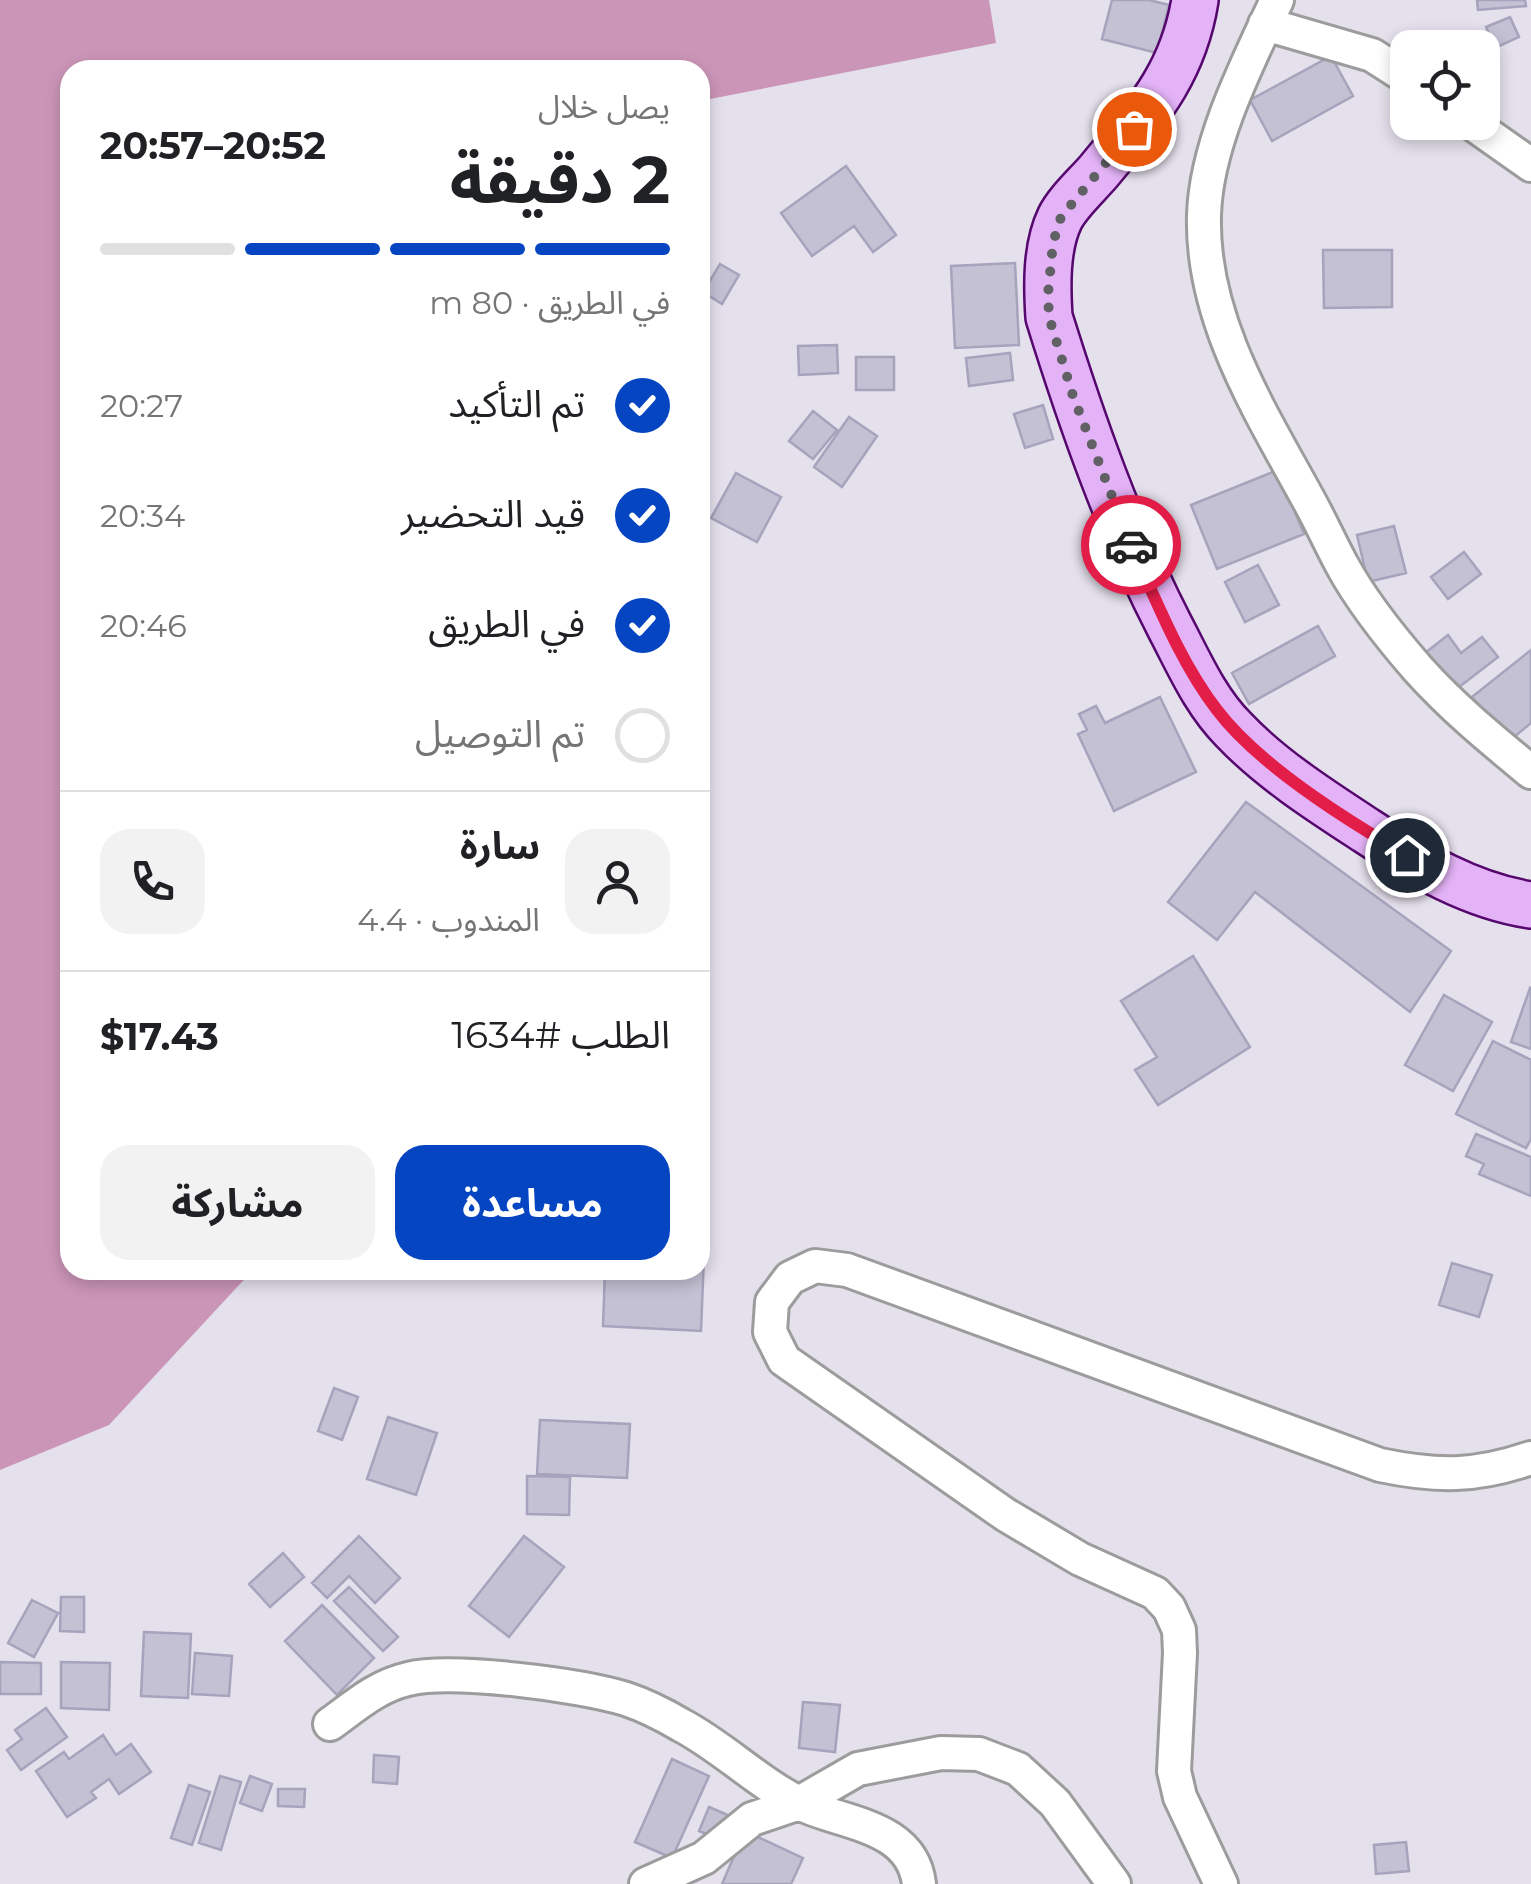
<!DOCTYPE html>
<html lang="ar">
<head>
<meta charset="utf-8">
<style>
	:root { --surface:#fff; --page:#f2f2f2; --text:#202124; --muted:#757577; --line:#e0e0e0; --accent:#0545c1 }
	body { margin:0; font-family:Montserrat,"Noto Sans Arabic",sans-serif; background:var(--page); color:var(--text); direction:rtl; height:100vh; display:flex; flex-direction:column; font-size:38px; white-space:nowrap }
	* { box-sizing:border-box; margin:0 }
	p { font-size:32px; color:var(--muted) }
	.icon { flex:none; width:55px; height:55px; fill:none; stroke:currentColor; stroke-width:2; stroke-linecap:round; stroke-linejoin:round }
	.map { position:relative; flex:1; overflow:hidden; direction:ltr }
	.drawer { position:absolute; left:60px; top:60px; width:650px; height:1220px; display:flex; flex-direction:column; background:var(--surface); border-radius:30px; box-shadow:0 5px 15px #0003; direction:rtl }
	.drawer>* { flex:none }
	.fabs { position:absolute; left:1390px; top:30px; display:grid; gap:20px }
	.fabs a { display:grid; place-items:center; width:110px; height:110px; border-radius:20px; background:var(--surface); box-shadow:0 5px 15px #0003; font-size:50px }
	.pin { position:absolute; display:grid; place-items:center; width:85px; height:85px; color:#fff; margin:-42px; border:5px solid #fff; border-radius:50%; box-shadow:0 2px 10px #0007 }
	.courier { position:absolute; display:grid; place-items:center; width:100px; height:100px; margin:-50px; border:8px solid #e11d48; border-radius:50%; background:#fff; color:#222; box-shadow:0 2px 12px #0007 }
	.overview em { font-style:normal; font-weight:700 }
	.overview div { display:flex; flex-direction:column-reverse }
	.overview { display:flex; align-items:center; justify-content:space-between; height:170px; padding:0 40px }
	h1 { font-size:65px; font-weight:700; line-height:75px }
	.bar { display:grid; grid-template-columns:repeat(4,1fr); gap:15px 10px; align-content:center; height:120px; padding:0 40px }
	.bar i { height:12px; border-radius:8px; background:var(--line) }
	.bar .current { background:var(--accent) }
	.bar p { grid-column:span 4 }
	.line { display:flex; align-items:center; gap:25px; padding:0 40px; border-top:2px solid var(--line) }
	.line div { flex:1 }
	.round { display:grid; place-items:center; flex:none; width:105px; height:105px; border-radius:30px; background:var(--page) }
	ol { padding:0 40px; list-style:none }
	li { display:flex; align-items:center; gap:30px; height:110px }
	li p { margin-inline-start:auto }
	li .icon { padding:10px; border-radius:50%; background:var(--accent); color:#fff; stroke-width:4 }
	li:last-child { color:var(--muted) }
	li i { width:55px; height:55px; border:5px solid var(--line); border-radius:50% }
	.cta { display:flex; gap:20px; margin-top:auto; padding:20px 40px }
	.cta a { flex:1; height:115px; border-radius:30px; background:var(--accent); color:#fff; font-size:40px; font-weight:700; line-height:115px; text-align:center }
	.cta a+a { background:var(--page); color:var(--text) }
	.map>svg:first-child { display:block }
	.forest { fill:#cb95b7 }
	.building { fill:#c3c1d3; stroke:#a6a3bd; stroke-width:2.5 }
	.lines { fill:none; stroke-linecap:round; stroke-linejoin:round }
	.minor-casing { stroke:#9c9c9c; stroke-width:38 }
	.secondary-casing { stroke:#55076d; stroke-width:50 }
	.minor { stroke:#fff; stroke-width:32 }
	.secondary { stroke:#e4b3f7; stroke-width:45 }
	.done { stroke:#616064; stroke-width:10; stroke-dasharray:0 18 }
	.route { stroke:#e11d48; stroke-width:12 }
</style>
</head>
<body>
<div class="map">
<svg width="1531" height="1884" viewBox="0 0 1531 1884">
	<rect width="100%" height="100%" fill="#e4e0ec"/>
	<path class="forest" d="M 0,0 L 989,0 L 996,43 L 700,101 L 700,70 L 70,70 L 70,1270 L 253,1270 L 109,1425 L 0,1470 Z"/>
	<path class="building" d="M 1112,0 L 1149,0 L 1169,5 L 1157,53 L 1102,39 Z
		M 1477,0 L 1525,0 L 1526,6 L 1478,10 Z
		M 1510,17 L 1519,37 L 1495,48 L 1486,27 Z
		M 1331,56 L 1353,96 L 1272,141 L 1250,100 Z
		M 846,166 L 896,235 L 873,252 L 854,226 L 812,256 L 781,213 Z
		M 1323,250 L 1392,250 L 1392,307 L 1324,308 Z
		M 1015,263 L 1019,345 L 955,348 L 951,266 Z
		M 720,264 L 739,275 L 722,304 L 703,292 Z
		M 837,345 L 838,373 L 799,375 L 798,346 Z
		M 1010,353 L 1013,380 L 969,386 L 966,358 Z
		M 856,357 L 894,357 L 894,390 L 856,390 Z
		M 1043,405 L 1053,439 L 1025,448 L 1014,414 Z
		M 813,411 L 837,430 L 813,459 L 789,441 Z
		M 849,417 L 877,436 L 842,487 L 814,467 Z
		M 1278,470 L 1304,534 L 1217,569 L 1191,505 Z
		M 736,473 L 781,497 L 757,542 L 711,518 Z
		M 1394,526 L 1406,573 L 1368,582 L 1357,535 Z
		M 1464,552 L 1481,574 L 1448,599 L 1431,577 Z
		M 1258,565 L 1279,605 L 1245,622 L 1225,582 Z
		M 1318,626 L 1335,656 L 1249,704 L 1232,673 Z
		M 1448,635 L 1461,653 L 1482,637 L 1498,657 L 1454,691 L 1425,653 Z
		M 1531,650 L 1531,723 L 1508,742 L 1472,697 Z
		M 1160,697 L 1196,772 L 1114,811 L 1078,734 L 1087,730 L 1079,714 L 1096,706 L 1105,723 Z
		M 1246,802 L 1451,951 L 1410,1012 L 1255,892 L 1217,940 L 1168,902 Z
		M 1193,956 L 1250,1047 L 1158,1105 L 1135,1070 L 1157,1057 L 1121,1001 Z
		M 1530,988 L 1531,989 L 1531,1049 L 1511,1042 Z
		M 1444,995 L 1492,1022 L 1453,1091 L 1405,1065 Z
		M 1493,1041 L 1531,1060 L 1531,1139 L 1526,1148 L 1456,1114 Z
		M 1476,1134 L 1531,1157 L 1531,1196 L 1479,1174 L 1484,1164 L 1466,1156 Z
		M 700,1206 L 706,1206 L 701,1331 L 603,1326 L 605,1270 L 700,1270 Z
		M 1452,1263 L 1492,1275 L 1479,1317 L 1439,1305 Z
		M 334,1388 L 358,1397 L 342,1440 L 318,1431 Z
		M 388,1417 L 437,1433 L 416,1495 L 367,1479 Z
		M 540,1420 L 630,1424 L 627,1478 L 537,1474 Z
		M 527,1476 L 570,1477 L 569,1515 L 527,1514 Z
		M 359,1536 L 400,1578 L 375,1603 L 349,1576 L 327,1598 L 312,1583 Z
		M 524,1536 L 564,1567 L 509,1637 L 469,1606 Z
		M 283,1553 L 304,1577 L 270,1607 L 249,1584 Z
		M 349,1587 L 398,1637 L 383,1651 L 334,1601 Z
		M 61,1597 L 84,1597 L 84,1632 L 60,1631 Z
		M 32,1600 L 58,1613 L 34,1657 L 8,1643 Z
		M 322,1605 L 374,1658 L 337,1695 L 285,1641 Z
		M 144,1632 L 191,1634 L 188,1698 L 141,1696 Z
		M 195,1653 L 232,1656 L 229,1696 L 192,1694 Z
		M 0,1662 L 41,1663 L 41,1694 L 0,1694 Z
		M 61,1662 L 110,1663 L 109,1710 L 61,1708 Z
		M 803,1702 L 840,1705 L 835,1752 L 799,1748 Z
		M 46,1708 L 67,1737 L 21,1770 L 7,1750 L 22,1739 L 15,1730 Z
		M 103,1735 L 116,1755 L 131,1744 L 151,1772 L 119,1794 L 109,1779 L 91,1792 L 96,1798 L 67,1817 L 36,1771 L 64,1752 L 69,1759 Z
		M 374,1755 L 399,1757 L 397,1784 L 373,1782 Z
		M 672,1759 L 709,1776 L 672,1858 L 635,1842 Z
		M 220,1776 L 241,1782 L 221,1850 L 199,1843 Z
		M 250,1776 L 272,1784 L 262,1811 L 240,1803 Z
		M 189,1785 L 210,1792 L 192,1845 L 171,1838 Z
		M 278,1789 L 305,1789 L 304,1807 L 278,1806 Z
		M 709,1807 L 730,1816 L 721,1840 L 699,1831 Z
		M 745,1831 L 803,1858 L 791,1884 L 722,1884 Z
		M 1406,1842 L 1409,1871 L 1376,1874 L 1374,1845 Z"/>
	<g class="lines">
		<defs>
			<path id="minor" d="M 1277,0 C 1247,64 1206,144 1204,215 C 1201,319 1260,411 1307,497 C 1320,520 1330,543 1342,565 C 1362,602 1391,638 1418,669 C 1453,708 1491,739 1531,772
				M 1265,24 L 1372,55 L 1408,78
				M 1470,122 L 1531,165
				M 330,1724 C 355,1706 377,1686 408,1679 C 452,1668 581,1685 626,1699 C 644,1705 664,1715 681,1725 C 723,1747 758,1783 801,1804 C 843,1824 912,1825 919,1884
				M 646,1884 L 704,1858 L 752,1819 L 799,1803 L 858,1769 L 941,1753 L 979,1754 L 1018,1769 L 1055,1803 L 1114,1884
				M 1221,1884 L 1180,1797 L 1174,1771 L 1180,1653 L 1179,1630 L 1169,1608 L 1155,1593 L 1080,1559 L 1006,1515 L 784,1360 L 770,1332 L 772,1302 L 790,1278 L 815,1266 L 847,1270 L 1380,1465 C 1438,1477 1475,1477 1531,1458"/>
			<path id="secondary" d="M 1195,0 C 1183,75 1145,115 1099,171 C 1087,185 1068,202 1060,218 C 1046,247 1047,286 1049,317 C 1082,423 1119,528 1170,627 C 1189,663 1205,701 1234,730 C 1271,769 1321,801 1367,831 C 1417,864 1471,896 1531,905"/>
		</defs>
		<use href="#minor" class="minor-casing"/>
		<use href="#secondary" class="secondary-casing"/>
		<use href="#minor" class="minor"/>
		<use href="#secondary" class="secondary"/>
	</g>
	<g class="lines">
		<path class="done" d="M 1131,545 L 1073,396 L 1049,317 L 1048,294 L 1053,243 L 1061,217 L 1134,129"/>
		<path class="route" d="M 1131,545 C 1156,600 1180,662 1217,710 C 1258,764 1348,821 1407,855"/>
	</g>
</svg>
<div class="fabs">
<a><svg class="icon" aria-label="locate" viewBox="0 0 24 24"><circle cx="12" cy="12" r="6"/><path d="M12 2v4M12 18v4M2 12h4M18 12h4"/></svg></a>
</div>
<div class="pin" style="left:1134px;top:129px;background:#ea580c"><svg class="icon" aria-label="bag" viewBox="0 0 24 24"><path d="M5 8h14l-1 12H6zM9 8a3 3 0 0 1 6 0"/></svg></div>
<div class="pin" style="left:1407px;top:855px;background:#1f2937"><svg class="icon" aria-label="home" viewBox="0 0 24 24"><path d="M3 11l9-7 9 7M6 9v11h12V9"/></svg></div>
<div class="courier" style="left:1131px;top:545px"><svg class="icon" aria-label="car" viewBox="0 0 24 24"><path d="M5 17H2v-5l4-1 3-4h7l3 4 3 1v5h-3M9 17h6M6 11h13"/><circle cx="7" cy="17" r="2"/><circle cx="17" cy="17" r="2"/></svg></div>
<section class="drawer">
<div class="overview"><div><h1>2 دقيقة</h1><p>يصل خلال</p></div><em>20:52–20:57</em></div>
<div class="bar"><i class="current"></i><i class="current"></i><i class="current"></i><i></i><p>في الطريق · 80 m</p></div>
<ol>
<li><svg class="icon" aria-label="check" viewBox="0 0 24 24"><path d="M5 12l5 5 9-10"/></svg>تم التأكيد<p>20:27</p></li>
<li><svg class="icon" aria-label="check" viewBox="0 0 24 24"><path d="M5 12l5 5 9-10"/></svg>قيد التحضير<p>20:34</p></li>
<li><svg class="icon" aria-label="check" viewBox="0 0 24 24"><path d="M5 12l5 5 9-10"/></svg>في الطريق<p>20:46</p></li>
<li><i></i>تم التوصيل</li>
</ol>
<div class="line" style="height:180px"><a class="round"><svg class="icon" aria-label="person" viewBox="0 0 24 24"><circle cx="12" cy="8" r="4"/><path d="M4 21q1-7 8-7t8 7"/></svg></a><div><b>سارة</b><p>المندوب · 4.4</p></div><a class="round"><svg class="icon" aria-label="phone" viewBox="0 0 24 24"><path d="M5 4h4l2 5-3 2q2 4 5 5l2-3 5 2v4C11 20 4 13 5 4z"/></svg></a></div>
<div class="line" style="height:130px"><div>الطلب #1634</div><b>$17.43</b></div>
<div class="cta"><a>مساعدة</a><a>مشاركة</a></div>
</section>
</div>
</body>
</html>
